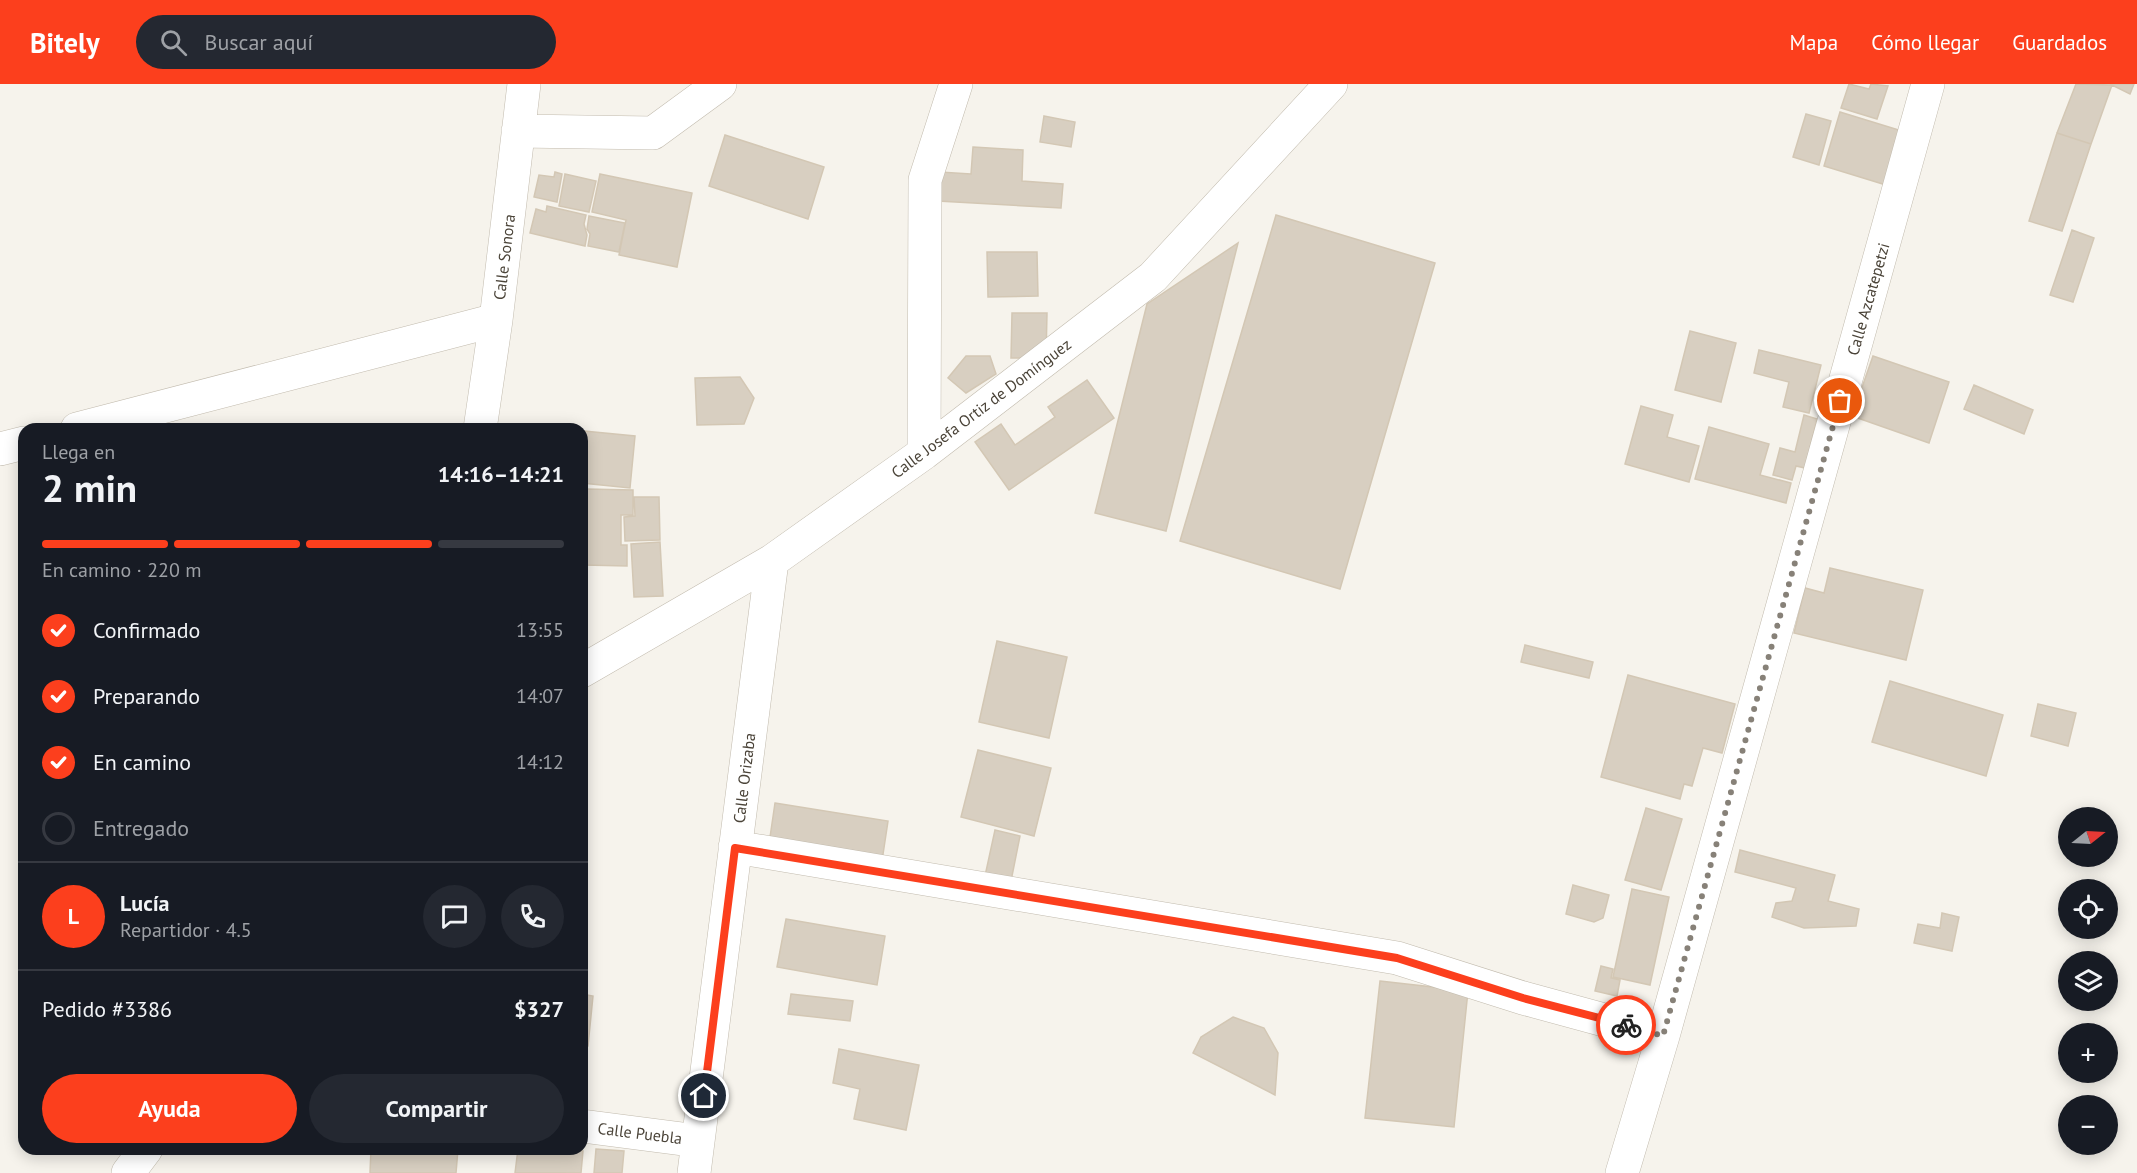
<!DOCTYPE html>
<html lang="es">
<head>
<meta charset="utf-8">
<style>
	:root { --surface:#171b24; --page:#242831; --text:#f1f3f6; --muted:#9ea1a6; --line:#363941; --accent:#fc3f1d }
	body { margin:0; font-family:"PT Sans",sans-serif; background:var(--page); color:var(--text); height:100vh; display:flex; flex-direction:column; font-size:22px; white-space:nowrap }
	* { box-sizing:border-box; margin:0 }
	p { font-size:20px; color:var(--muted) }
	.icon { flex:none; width:33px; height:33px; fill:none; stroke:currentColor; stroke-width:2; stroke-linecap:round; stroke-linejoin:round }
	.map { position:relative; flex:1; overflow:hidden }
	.details { position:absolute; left:18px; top:339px; width:570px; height:732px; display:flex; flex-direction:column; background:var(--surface); border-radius:18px; box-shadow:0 3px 15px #0003 }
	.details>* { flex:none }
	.needle { width:39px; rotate:72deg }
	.fabs { position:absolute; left:2058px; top:723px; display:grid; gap:12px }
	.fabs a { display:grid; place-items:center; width:60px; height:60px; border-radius:50%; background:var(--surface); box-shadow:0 3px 15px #0003; font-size:30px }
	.pin { position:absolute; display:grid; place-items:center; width:51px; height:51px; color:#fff; margin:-26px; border:3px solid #fff; border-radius:50%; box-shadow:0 2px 6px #0007 }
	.courier { position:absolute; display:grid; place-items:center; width:60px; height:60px; margin:-30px; border:4px solid #fc3f1d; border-radius:50%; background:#fff; color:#222; box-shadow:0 2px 8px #0007 }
	.head em { font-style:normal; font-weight:700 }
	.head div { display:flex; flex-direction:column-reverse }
	.head { display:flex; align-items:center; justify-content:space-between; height:102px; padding:0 24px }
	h1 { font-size:39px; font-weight:700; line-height:45px }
	.bar { display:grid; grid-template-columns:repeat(4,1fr); gap:9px 6px; align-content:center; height:72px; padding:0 24px }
	.bar i { height:8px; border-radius:4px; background:var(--line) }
	.bar .current { background:var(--accent) }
	.bar p { grid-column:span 4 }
	.line { display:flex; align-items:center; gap:15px; padding:0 24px; border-top:2px solid var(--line) }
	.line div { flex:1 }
	.round { display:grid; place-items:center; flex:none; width:63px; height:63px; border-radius:32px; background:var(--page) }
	ol { padding:0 24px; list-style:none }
	li { display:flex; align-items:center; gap:18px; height:66px }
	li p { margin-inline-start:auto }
	li .icon { padding:6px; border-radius:50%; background:var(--accent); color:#fff; stroke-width:4 }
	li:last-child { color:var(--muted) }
	li i { width:33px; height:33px; border:3px solid var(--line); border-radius:50% }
	.primary-button { display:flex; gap:12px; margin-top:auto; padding:12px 24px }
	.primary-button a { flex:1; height:69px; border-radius:36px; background:var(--accent); color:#fff; font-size:24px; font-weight:700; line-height:69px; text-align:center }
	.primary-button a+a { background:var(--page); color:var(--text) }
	header { display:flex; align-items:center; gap:36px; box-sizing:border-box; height:84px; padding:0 30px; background:var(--accent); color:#fff }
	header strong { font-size:28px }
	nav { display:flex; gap:33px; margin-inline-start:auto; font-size:21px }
	.search { width:420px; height:54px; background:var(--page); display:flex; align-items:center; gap:15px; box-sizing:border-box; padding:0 21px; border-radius:33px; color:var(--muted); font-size:22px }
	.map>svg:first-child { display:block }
	.building { fill:#d8cfc1; stroke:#d3c7b4; stroke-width:1.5 }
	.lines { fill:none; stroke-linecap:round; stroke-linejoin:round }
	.street-casing { stroke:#c2bbae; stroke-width:34 }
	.street { stroke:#fff; stroke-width:33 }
	.done { stroke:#878178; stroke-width:6; stroke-dasharray:0 10.8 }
	.route { stroke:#fc3f1d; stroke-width:8 }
	.labels { text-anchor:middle; stroke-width:6; stroke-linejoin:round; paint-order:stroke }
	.street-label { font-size:16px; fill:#4b4439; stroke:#fff }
</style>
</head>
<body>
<header>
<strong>Bitely</strong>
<div class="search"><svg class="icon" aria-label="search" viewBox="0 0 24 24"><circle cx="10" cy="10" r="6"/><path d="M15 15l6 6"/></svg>Buscar aquí</div>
<nav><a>Mapa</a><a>Cómo llegar</a><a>Guardados</a></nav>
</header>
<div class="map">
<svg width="2137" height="1089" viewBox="0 0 2137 1089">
	<rect width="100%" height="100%" fill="#f6f3ec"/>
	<path class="building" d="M 1849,0 L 1869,5 L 1871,0 L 1888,2 L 1877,35 L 1841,24 Z
		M 2076,0 L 2112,1 L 2091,60 L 2057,49 Z
		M 2110,0 L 2134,0 L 2130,10 Z
		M 1840,28 L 1902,47 L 1886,101 L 1824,82 Z
		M 1806,30 L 1831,37 L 1819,81 L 1793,73 Z
		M 1044,32 L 1075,38 L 1071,63 L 1040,58 Z
		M 2057,49 L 2091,60 L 2062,147 L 2029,137 Z
		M 725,51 L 824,83 L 808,135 L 709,102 Z
		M 973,63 L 1023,66 L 1022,97 L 1063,100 L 1061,124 L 938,117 L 940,88 L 971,90 Z
		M 555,88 L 562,90 L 557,118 L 534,113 L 539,91 L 554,93 Z
		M 565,90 L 596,97 L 589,128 L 559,122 Z
		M 600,90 L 692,109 L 677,183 L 619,171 L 626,136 L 592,128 Z
		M 547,122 L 586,131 L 584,140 L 587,151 L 585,162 L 530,149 L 536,125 L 546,128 Z
		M 1276,131 L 1435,179 L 1340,505 L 1180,457 Z
		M 589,132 L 625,139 L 619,168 L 588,162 L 590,150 L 587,145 Z
		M 2072,146 L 2094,154 L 2073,218 L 2050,211 Z
		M 1238,159 L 1166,447 L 1095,429 L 1147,220 Z
		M 987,168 L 1037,168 L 1038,212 L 988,213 Z
		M 1012,229 L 1047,229 L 1046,274 L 1011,274 Z
		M 1690,247 L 1736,259 L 1721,318 L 1675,306 Z
		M 1759,266 L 1821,281 L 1809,329 L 1783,323 L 1789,298 L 1754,289 Z
		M 966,272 L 990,272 L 996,290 L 966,309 L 948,294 Z
		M 1873,272 L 1949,298 L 1929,359 L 1852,332 Z
		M 740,293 L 754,314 L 744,340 L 697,341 L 695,294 Z
		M 1087,296 L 1114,334 L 1009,406 L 975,358 L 1001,340 L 1015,361 L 1055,333 L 1048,323 Z
		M 1974,301 L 2033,326 L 2024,350 L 1964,325 Z
		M 1641,322 L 1673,331 L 1667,353 L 1699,362 L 1689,398 L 1625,380 Z
		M 1804,331 L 1817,335 L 1805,384 L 1796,382 L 1792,396 L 1773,391 L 1780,364 L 1795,368 Z
		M 1709,343 L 1769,360 L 1760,391 L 1791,399 L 1786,419 L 1695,395 Z
		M 584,347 L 635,352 L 630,404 L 582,399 Z
		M 586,405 L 633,406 L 633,431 L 621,431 L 621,461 L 627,461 L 627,482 L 584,481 Z
		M 634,413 L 659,413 L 660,456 L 625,457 L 624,433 L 635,432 Z
		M 660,458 L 663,512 L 634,513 L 631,460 Z
		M 1830,484 L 1923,506 L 1906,576 L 1794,549 L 1805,504 L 1824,509 Z
		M 997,557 L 1067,573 L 1049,654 L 979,638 Z
		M 1525,561 L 1593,578 L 1589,594 L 1521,578 Z
		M 1628,591 L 1735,620 L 1722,669 L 1703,664 L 1692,702 L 1684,700 L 1680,715 L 1601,693 Z
		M 1890,597 L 2003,631 L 1986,692 L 1872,658 Z
		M 2038,620 L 2076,629 L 2068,662 L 2031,652 Z
		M 978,666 L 1051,684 L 1034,752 L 961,733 Z
		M 775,719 L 888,737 L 882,777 L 769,760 Z
		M 1646,724 L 1682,735 L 1661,806 L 1625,796 Z
		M 995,746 L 1020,752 L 1011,797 L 985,792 Z
		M 1740,766 L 1835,791 L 1828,817 L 1859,825 L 1856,842 L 1804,844 L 1772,833 L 1776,819 L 1792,817 L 1796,804 L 1735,788 Z
		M 1573,801 L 1609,811 L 1603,834 L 1594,838 L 1566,830 Z
		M 1632,805 L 1669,813 L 1650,901 L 1613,893 Z
		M 1942,829 L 1959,833 L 1952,867 L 1914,859 L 1918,840 L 1940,844 Z
		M 786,835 L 885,852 L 877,901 L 777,883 Z
		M 1601,882 L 1613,885 L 1611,894 L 1620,896 L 1617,912 L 1595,907 Z
		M 1380,897 L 1468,907 L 1454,1043 L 1365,1034 Z
		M 582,910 L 593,912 L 588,962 L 582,961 Z
		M 791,910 L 853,917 L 850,937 L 788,930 Z
		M 1233,933 L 1264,944 L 1278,969 L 1275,1011 L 1193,969 L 1201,953 Z
		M 839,965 L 919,981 L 906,1046 L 854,1035 L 860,1005 L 833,999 Z
		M 371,1065 L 458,1065 L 456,1089 L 370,1089 Z
		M 518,1065 L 583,1067 L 581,1089 L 515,1089 Z
		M 596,1065 L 624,1067 L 622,1089 L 594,1089 Z"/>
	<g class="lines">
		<defs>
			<path id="street" d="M 518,47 L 653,49 L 720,0
				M 77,345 L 496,236
				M 480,345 L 496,236 L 524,0
				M 0,365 L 24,359
				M 924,369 L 925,96 L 956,0
				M 582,587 L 772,477 L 924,369 L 1153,193 L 1331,0
				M 735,763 L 1397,874 L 1523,914 L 1663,952
				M 582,1042 L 698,1057
				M 128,1089 L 146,1065
				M 694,1089 L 772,477
				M 1622,1089 L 1663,952 L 1928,0"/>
		</defs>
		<use href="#street" class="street-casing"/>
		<use href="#street" class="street"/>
	</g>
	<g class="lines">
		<path class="done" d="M 1626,941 L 1663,952 L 1840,317"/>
		<path class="route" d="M 704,1012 L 735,764 L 1397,874 L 1523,914 L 1626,941"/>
	</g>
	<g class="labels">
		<g class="street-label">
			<text transform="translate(504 173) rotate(-83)" y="6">Calle Sonora</text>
			<text transform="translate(1868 215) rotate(-74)" y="6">Calle Azcatepetzi</text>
			<text transform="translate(981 324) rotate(-37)" y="6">Calle Josefa Ortiz de Domínguez</text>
			<text transform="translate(744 694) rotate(-83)" y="6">Calle Orizaba</text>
			<text transform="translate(640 1049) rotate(7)" y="6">Calle Puebla</text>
		</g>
	</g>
</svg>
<div class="fabs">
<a><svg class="needle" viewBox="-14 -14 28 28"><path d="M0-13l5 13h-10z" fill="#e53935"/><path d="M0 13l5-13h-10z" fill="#9ea1a6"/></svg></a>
<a><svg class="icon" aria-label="locate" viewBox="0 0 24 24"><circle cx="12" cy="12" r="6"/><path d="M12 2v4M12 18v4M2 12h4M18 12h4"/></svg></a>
<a><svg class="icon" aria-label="layers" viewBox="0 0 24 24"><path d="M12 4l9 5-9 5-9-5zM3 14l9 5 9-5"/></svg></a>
<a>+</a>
<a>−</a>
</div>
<div class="pin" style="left:1840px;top:317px;background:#ea580c"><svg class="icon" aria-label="bag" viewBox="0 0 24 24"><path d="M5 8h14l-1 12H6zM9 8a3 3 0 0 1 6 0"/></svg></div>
<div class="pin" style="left:704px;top:1012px;background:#1f2937"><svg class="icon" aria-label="home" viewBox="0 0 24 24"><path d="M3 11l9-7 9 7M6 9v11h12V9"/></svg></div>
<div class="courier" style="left:1626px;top:941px"><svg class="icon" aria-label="bike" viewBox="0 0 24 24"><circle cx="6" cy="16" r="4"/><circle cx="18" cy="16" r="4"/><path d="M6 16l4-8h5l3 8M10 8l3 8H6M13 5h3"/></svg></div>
<section class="details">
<div class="head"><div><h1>2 min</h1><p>Llega en</p></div><em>14:16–14:21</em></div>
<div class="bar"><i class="current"></i><i class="current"></i><i class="current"></i><i></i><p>En camino · 220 m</p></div>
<ol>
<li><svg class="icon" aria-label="check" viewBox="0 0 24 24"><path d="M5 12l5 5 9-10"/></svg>Confirmado<p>13:55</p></li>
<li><svg class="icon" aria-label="check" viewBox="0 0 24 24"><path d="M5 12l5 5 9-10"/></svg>Preparando<p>14:07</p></li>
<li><svg class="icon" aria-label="check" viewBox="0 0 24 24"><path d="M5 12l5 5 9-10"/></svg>En camino<p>14:12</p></li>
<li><i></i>Entregado</li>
</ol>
<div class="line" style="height:108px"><b class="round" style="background:var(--accent);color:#fff">L</b><div><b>Lucía</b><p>Repartidor · 4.5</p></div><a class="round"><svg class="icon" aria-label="chat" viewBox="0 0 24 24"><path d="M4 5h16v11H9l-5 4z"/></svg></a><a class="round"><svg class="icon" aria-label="phone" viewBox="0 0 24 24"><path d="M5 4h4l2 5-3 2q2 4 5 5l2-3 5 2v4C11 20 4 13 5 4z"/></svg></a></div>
<div class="line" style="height:78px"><div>Pedido #3386</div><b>$327</b></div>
<div class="primary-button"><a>Ayuda</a><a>Compartir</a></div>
</section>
</div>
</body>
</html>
